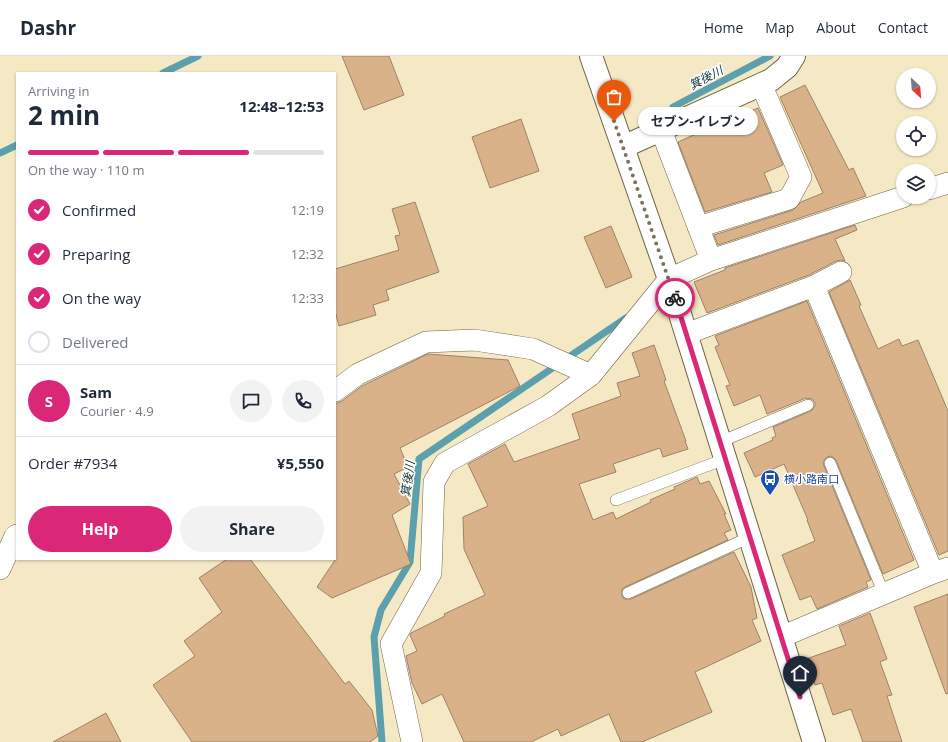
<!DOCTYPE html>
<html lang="en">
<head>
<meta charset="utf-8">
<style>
	:root { --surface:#fff; --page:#f2f2f3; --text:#1f2937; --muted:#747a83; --line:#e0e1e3; --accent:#db2777 }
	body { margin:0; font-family:"Open Sans","Noto Sans JP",sans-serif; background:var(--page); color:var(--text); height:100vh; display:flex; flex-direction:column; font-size:15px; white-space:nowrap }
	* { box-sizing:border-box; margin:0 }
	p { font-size:13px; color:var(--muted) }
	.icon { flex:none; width:22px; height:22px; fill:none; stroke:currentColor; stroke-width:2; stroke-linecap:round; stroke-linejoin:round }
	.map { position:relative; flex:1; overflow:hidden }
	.side { position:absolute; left:16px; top:16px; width:320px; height:488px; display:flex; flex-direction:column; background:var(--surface); border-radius:0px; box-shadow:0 1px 3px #0004 }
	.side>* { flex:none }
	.needle { width:26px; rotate:154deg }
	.controls { position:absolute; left:896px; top:12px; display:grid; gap:8px }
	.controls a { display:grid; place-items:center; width:40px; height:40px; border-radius:50%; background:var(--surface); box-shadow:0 1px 3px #0004; font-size:20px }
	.pin { position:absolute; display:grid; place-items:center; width:34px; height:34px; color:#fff; margin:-41px -17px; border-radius:50% 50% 50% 0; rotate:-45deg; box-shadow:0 0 4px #0007 }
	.pin .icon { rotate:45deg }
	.courier { position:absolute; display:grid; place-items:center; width:40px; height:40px; margin:-20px; border:3px solid #db2777; border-radius:50%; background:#fff; color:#222; box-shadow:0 1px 5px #0007 }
	.bubble { position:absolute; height:28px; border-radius:14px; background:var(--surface); box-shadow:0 1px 3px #0004; font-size:13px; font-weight:700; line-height:28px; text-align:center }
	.overview em { font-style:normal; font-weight:700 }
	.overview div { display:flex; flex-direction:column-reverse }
	.overview { display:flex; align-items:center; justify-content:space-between; height:68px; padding:0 12px }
	h1 { font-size:26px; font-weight:700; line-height:30px }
	.bar { display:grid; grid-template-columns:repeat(4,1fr); gap:6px 4px; align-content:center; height:48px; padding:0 12px }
	.bar i { height:5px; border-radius:3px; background:var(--line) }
	.bar .current { background:var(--accent) }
	.bar p { grid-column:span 4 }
	.line { display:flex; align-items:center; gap:10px; padding:0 12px; border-top:1px solid var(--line) }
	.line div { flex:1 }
	.round { display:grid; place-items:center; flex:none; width:42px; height:42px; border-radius:21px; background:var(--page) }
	ol { padding:0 12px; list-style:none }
	li { display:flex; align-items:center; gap:12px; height:44px }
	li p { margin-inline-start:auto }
	li .icon { padding:4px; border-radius:50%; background:var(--accent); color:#fff; stroke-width:4 }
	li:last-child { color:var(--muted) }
	li i { width:22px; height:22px; border:2px solid var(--line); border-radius:50% }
	.primary-button { display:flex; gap:8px; margin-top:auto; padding:8px 12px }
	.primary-button a { flex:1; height:46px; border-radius:24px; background:var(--accent); color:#fff; font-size:16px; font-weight:700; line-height:46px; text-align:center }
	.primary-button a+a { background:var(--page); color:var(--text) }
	header { display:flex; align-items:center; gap:24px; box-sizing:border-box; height:56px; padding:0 20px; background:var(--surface); border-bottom:1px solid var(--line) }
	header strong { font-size:19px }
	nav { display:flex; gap:22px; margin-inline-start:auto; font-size:14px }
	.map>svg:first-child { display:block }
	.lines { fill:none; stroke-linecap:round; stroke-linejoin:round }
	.stream { stroke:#5ca0ad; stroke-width:7 }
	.building { fill:#dab28a; stroke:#9d8268 }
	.service-casing { stroke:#6d6443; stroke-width:12 }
	.minor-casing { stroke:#6d6443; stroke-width:22 }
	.tertiary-casing { stroke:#6d6443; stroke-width:24 }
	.trunk-casing { stroke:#6d6443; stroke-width:24 }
	.service { stroke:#fff; stroke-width:11 }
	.minor { stroke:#fff; stroke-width:21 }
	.tertiary { stroke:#fff; stroke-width:22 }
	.trunk { stroke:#fff; stroke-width:22 }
	.done { stroke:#7a735d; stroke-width:4; stroke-dasharray:0 7.2 }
	.route { stroke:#db2777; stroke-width:5 }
	.labels { text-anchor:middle; stroke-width:3; stroke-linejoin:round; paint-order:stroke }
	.transit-label { font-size:11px; fill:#164399; stroke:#fff; text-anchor:start }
	.water-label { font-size:12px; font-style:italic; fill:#13363b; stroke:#fff }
</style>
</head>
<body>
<header>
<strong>Dashr</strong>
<nav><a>Home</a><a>Map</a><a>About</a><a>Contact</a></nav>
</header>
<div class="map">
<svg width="948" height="686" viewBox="0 0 948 686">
	<rect width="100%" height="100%" fill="#f4e9c4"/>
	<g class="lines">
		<path class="stream" d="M 163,17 L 198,0
			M 673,51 L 770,0
			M 0,97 L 17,89
			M 382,686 L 374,581 L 381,554 L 410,506 L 419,403 L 626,262"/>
	</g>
	<path class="building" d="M 342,0 L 389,0 L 404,39 L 364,54 Z
		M 805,29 L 849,114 L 853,112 L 866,140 L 718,189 L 714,179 L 793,154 L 801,146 L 823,137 L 780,41 Z
		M 758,52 L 783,109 L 764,117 L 772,136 L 705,156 L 678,86 L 729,63 L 729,64 Z
		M 521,63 L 539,115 L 490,132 L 472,81 Z
		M 415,146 L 439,216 L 386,234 L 389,244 L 373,249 L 376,259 L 339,270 L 335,255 L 335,213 L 399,194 L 395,180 L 400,179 L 392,153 Z
		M 855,169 L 857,174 L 835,183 L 845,205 L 841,204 L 836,205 L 809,219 L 707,257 L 694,226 L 725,214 L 725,212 Z
		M 611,170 L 632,221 L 606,232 L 584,181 Z
		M 850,224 L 861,249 L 859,250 L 878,293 L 899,283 L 902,290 L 918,284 L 948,355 L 948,495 L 939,499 L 829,236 Z
		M 807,245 L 914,504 L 883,518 L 836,404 L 831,400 L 827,401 L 823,406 L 824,410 L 871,524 L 866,526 L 868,531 L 817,553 L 811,540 L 800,544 L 782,499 L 815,485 L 807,464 L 808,464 L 784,408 L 755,421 L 744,397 L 773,384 L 772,382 L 776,380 L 773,371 L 811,355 L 815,350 L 815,347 L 812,343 L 806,342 L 767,358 L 760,339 L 734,350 L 726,330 L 730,329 L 715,291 L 719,289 L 715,280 Z
		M 654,289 L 666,324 L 664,325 L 686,385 L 685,385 L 688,393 L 663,401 L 660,392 L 613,408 L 616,416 L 579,428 L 593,464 L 613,456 L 616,463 L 651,446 L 650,444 L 675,433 L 674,431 L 697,421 L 700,428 L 709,425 L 726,458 L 724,458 L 731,474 L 724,477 L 728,484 L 625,531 L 622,533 L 622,540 L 624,543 L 631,543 L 734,496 L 751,531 L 757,562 L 752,564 L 761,585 L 695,616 L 712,656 L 642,686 L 621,686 L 609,658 L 561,680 L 558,673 L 531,686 L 464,686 L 442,638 L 422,648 L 412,627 L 406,600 L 417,595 L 410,579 L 411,577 L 445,560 L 444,558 L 485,539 L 464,493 L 463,461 L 488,450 L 468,408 L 505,388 L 514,406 L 580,383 L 572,358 L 621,340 L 617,327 L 640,320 L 632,297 Z
		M 428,298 L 508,304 L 520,330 L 400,392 L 408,411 L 394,418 L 410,448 L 392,459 L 411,508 L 332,542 L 317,531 L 335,504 L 335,348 L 342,345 L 362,330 Z
		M 227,503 L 250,503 L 345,628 L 349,625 L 372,654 L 378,680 L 370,686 L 192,686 L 153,629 L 195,600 L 184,585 L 222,556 L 199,522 Z
		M 948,538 L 948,637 L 946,638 L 914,551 Z
		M 870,557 L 887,603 L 880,606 L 892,639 L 887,640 L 902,686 L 863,686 L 851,653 L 833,659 L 822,627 L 815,629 L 806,603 L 846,589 L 839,570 Z
		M 106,657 L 121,686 L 53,686 Z"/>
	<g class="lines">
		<defs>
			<path id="service" d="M 720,386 L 808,349
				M 830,407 L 884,538
				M 616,444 L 725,403
				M 628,537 L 750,481"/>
			<path id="minor" d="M 929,133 L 948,127
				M 698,171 L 789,143 L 801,121 L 761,28
				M 711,204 L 903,141
				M 814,230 L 933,517
				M 686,278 L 814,230 L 841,216
				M 335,335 L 358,318 L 426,286 L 474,284 L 533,293 L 591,319
				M 0,513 L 15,480 L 17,479
				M 781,581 L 933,517 L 948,512
				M 412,686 L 391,588 L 431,517 L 434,426 L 445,407 L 548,350 L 591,319 L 669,223 L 711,204 L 661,74"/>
			<path id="tertiary" d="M 623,91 L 771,24 L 787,11 L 794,0"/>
			<path id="trunk" d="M 591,0 L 669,223 L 814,686"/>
		</defs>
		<use href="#service" class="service-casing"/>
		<use href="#minor" class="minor-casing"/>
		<use href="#tertiary" class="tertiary-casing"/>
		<use href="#trunk" class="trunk-casing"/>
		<use href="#service" class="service"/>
		<use href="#minor" class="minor"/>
		<use href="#tertiary" class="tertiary"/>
		<use href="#trunk" class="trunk"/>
	</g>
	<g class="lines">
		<path class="done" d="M 614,65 L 675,242"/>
		<path class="route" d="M 675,242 L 800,641"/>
	</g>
	<defs>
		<symbol id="bus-pin" viewBox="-11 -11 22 30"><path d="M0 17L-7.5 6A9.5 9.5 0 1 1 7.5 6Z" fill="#1a4fb4" stroke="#fff"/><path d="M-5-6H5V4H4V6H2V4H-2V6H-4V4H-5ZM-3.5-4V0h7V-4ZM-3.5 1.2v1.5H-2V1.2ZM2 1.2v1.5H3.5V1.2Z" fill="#fff"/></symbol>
	</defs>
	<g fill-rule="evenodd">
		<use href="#bus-pin" x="759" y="412" width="22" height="30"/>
	</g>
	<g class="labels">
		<g class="transit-label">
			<text x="784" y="427">横小路南口</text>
		</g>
		<g class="water-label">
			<text transform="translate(706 22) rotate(-28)" y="4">箕後川</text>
			<text transform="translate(408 423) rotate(-82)" y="4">箕後川</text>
		</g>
	</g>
</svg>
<div class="controls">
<a><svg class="needle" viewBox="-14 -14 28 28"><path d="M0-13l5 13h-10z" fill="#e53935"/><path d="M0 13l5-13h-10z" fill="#747a83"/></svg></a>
<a><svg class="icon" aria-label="locate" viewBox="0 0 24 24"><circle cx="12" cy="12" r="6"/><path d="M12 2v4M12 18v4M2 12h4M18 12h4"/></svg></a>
<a><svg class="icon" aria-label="layers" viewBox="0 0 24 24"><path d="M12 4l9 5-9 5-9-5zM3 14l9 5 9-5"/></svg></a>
</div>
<div class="pin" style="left:614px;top:65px;background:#ea580c"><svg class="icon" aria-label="bag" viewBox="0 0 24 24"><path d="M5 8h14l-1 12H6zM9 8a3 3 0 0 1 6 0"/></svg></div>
<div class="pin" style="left:800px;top:641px;background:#1f2937"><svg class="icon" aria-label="home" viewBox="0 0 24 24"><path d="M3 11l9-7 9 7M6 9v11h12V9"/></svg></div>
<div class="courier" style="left:675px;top:242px"><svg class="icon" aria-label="bike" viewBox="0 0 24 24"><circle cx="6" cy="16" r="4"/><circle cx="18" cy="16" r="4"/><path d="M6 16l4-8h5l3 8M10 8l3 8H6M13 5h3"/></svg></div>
<div class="bubble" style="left:638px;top:51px;width:120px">セブン-イレブン</div>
<section class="side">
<div class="overview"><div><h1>2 min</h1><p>Arriving in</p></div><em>12:48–12:53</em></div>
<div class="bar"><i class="current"></i><i class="current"></i><i class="current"></i><i></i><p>On the way · 110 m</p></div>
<ol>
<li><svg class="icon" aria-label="check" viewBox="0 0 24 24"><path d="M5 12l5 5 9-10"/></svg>Confirmed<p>12:19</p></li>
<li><svg class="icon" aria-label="check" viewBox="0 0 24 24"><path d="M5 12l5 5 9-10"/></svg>Preparing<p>12:32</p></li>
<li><svg class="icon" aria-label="check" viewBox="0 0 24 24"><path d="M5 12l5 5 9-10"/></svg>On the way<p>12:33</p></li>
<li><i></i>Delivered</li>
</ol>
<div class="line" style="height:72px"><b class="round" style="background:var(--accent);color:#fff">S</b><div><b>Sam</b><p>Courier · 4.9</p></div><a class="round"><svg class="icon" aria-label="chat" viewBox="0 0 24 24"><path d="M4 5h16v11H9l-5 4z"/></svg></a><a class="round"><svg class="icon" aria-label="phone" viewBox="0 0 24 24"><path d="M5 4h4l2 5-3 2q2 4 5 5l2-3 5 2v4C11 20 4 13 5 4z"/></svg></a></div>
<div class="line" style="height:52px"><div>Order #7934</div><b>¥5,550</b></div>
<div class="primary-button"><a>Help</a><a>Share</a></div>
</section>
</div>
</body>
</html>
